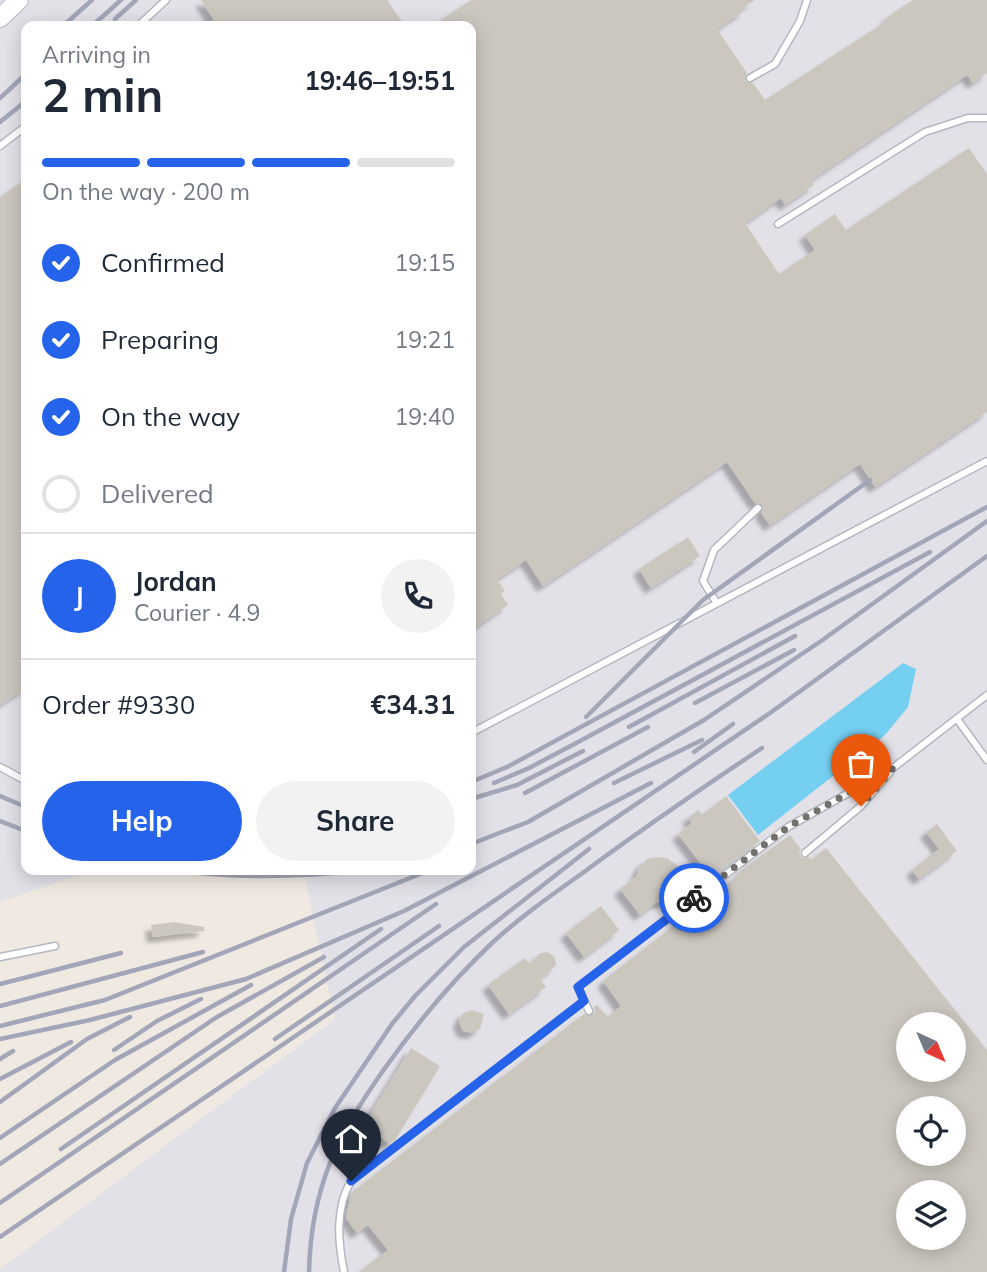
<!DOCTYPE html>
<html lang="en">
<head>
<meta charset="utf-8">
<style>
	:root { --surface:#fff; --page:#f2f2f3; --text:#1f2937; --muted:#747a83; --line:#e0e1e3; --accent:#2563eb }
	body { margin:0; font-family:Mulish,sans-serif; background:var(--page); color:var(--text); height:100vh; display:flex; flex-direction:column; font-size:26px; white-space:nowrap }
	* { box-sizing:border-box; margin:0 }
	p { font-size:23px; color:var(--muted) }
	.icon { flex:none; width:38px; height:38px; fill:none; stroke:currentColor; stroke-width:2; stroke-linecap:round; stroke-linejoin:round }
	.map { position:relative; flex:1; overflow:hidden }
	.panel { position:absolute; left:21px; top:21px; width:455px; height:854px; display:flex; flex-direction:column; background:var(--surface); border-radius:14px; box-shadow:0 4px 18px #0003 }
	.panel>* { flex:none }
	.needle { width:46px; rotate:136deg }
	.controls { position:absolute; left:896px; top:1012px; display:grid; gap:14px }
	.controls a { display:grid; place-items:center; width:70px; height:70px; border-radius:50%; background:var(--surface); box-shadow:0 4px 18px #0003; font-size:35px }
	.pin { position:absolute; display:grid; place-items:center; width:60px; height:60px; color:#fff; margin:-72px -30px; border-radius:50% 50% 50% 0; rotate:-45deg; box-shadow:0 0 7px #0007 }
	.pin .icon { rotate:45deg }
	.courier { position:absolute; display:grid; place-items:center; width:70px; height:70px; margin:-35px; border:5px solid #2563eb; border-radius:50%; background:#fff; color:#222; box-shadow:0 2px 9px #0007 }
	.overview em { font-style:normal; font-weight:700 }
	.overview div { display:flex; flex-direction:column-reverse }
	.overview { display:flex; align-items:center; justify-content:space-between; height:119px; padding:0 21px }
	h1 { font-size:46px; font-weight:700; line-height:52px }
	.bar { display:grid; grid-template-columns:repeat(4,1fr); gap:10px 7px; align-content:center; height:84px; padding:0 21px }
	.bar i { height:9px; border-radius:5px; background:var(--line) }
	.bar .on { background:var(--accent) }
	.bar p { grid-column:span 4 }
	.line { display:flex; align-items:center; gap:18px; padding:0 21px; border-top:2px solid var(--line) }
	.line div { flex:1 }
	.round { display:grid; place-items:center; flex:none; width:74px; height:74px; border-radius:37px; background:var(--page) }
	ol { padding:0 21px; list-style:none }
	li { display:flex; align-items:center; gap:21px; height:77px }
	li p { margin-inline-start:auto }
	li .icon { padding:7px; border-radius:50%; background:var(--accent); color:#fff; stroke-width:4 }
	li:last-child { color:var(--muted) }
	li i { width:38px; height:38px; border:4px solid var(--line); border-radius:50% }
	.action { display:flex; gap:14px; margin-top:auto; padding:14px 21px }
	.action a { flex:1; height:80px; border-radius:42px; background:var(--accent); color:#fff; font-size:28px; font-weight:700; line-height:80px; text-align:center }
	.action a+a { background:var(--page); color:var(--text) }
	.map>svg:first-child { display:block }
	.industrial { fill:#e3e1e8; fill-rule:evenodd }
	.water { fill:#75cff0 }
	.building { fill:#cbc7bf; fill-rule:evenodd; filter:url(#shadow) }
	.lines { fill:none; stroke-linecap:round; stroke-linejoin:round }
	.service-casing { stroke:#b4b7c1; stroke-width:9 }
	.secondary-casing { stroke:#b4b7c1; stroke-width:20 }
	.service { stroke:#fff; stroke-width:6 }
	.secondary { stroke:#fff; stroke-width:18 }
	.rail { stroke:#a3a6b8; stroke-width:4.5 }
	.done { stroke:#726f6d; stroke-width:7; stroke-dasharray:0 12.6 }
	.route { stroke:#2563eb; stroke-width:9 }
</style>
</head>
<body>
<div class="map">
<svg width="987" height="1272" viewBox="0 0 987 1272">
	<defs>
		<filter id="shadow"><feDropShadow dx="-6" dy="6" stdDeviation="2" flood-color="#0004"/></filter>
	</defs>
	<rect width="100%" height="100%" fill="#efe9e1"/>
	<path class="industrial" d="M 0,0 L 987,0 L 987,1272 L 0,1272 L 0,1269 L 335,1019 L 303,870 L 471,870 L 471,26 L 26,26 L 26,870 L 92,870 L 0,902 ZM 908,1024 L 954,1024 L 954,1069 L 908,1069 ZM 908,1108 L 954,1108 L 954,1153 L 908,1153 ZM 908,1192 L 954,1192 L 954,1237 L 908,1237 Z"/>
	<path class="water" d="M 903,663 L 916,669 L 908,707 L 885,735 L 758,835 L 728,795 Z"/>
	<path class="building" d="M 201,0 L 387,0 L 405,26 L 218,26 Z
		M 471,0 L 755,0 L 742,8 L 744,11 L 717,29 L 747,73 L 745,81 L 753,83 L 765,100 L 888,20 L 886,18 L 913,0 L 987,0 L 987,73 L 973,83 L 967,75 L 811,180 L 814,185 L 785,205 L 781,198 L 745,223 L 779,274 L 815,250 L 805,235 L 835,214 L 846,230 L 969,148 L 987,174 L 987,412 L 875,487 L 860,464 L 770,525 L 761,513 L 763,505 L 755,503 L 727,462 L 543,586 L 526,560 L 497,579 L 505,591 L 501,594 L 508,605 L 471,630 L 471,26 L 432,26 Z
		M 26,179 L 26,688 L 0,705 L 0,197 Z
		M 688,537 L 700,556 L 651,588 L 639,569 Z
		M 726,796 L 760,841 L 711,877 L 678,834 L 692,823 L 688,818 L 698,810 L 702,815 Z
		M 937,824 L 957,851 L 919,879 L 912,870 L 939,849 L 926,832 Z
		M 790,835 L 801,849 L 799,853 L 802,858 L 809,857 L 811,860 L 826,848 L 987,1050 L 987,1272 L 359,1272 L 388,1250 L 368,1225 L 357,1233 L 346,1218 L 351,1193 L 584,1014 L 592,1016 L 595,1012 L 594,1007 L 597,1005 L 608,1017 L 621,1006 L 603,981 L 717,892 L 727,898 L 720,889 L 741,873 L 740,871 ZM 908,1024 L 954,1024 L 954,1069 L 908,1069 ZM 908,1108 L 954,1108 L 954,1153 L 908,1153 ZM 908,1192 L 954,1192 L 954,1237 L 908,1237 Z
		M 657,857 L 667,858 L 680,867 L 682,881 L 680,890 L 675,898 L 666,902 L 655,903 L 640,915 L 620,889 L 636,877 L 640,866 L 647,859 Z
		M 601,906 L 619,930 L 584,957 L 566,933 Z
		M 174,922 L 204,927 L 204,931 L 153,937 L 151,925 Z
		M 548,952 L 555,957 L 556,965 L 540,979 L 546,987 L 509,1014 L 488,985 L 525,958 L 530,964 L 540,953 Z
		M 472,1010 L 484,1014 L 480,1029 L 472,1033 L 463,1031 L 459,1022 L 463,1013 Z
		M 411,1048 L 440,1066 L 395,1140 L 390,1144 L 369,1129 L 362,1128 Z"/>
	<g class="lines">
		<defs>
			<path id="service" d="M 138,26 L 166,0
				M 750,78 L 775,64 L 800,21 L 807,0
				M 0,146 L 26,126
				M 778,224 L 925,132 L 968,118 L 987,118
				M 716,602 L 703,581 L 714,550 L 758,508
				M 957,719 L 987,760
				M 471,733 L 987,461
				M 0,767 L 26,781
				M 805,853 L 861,806 L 890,772
				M 0,957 L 55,946
				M 589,1011 L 578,987 L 788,827 L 893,768 L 987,695
				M 366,1134 L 352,1166 L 351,1181 L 584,1001
				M 344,1272 C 338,1242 335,1208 351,1181"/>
			<path id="secondary" d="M 0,18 L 19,0"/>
		</defs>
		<use href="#service" class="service-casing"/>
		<use href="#secondary" class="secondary-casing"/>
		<use href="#service" class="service"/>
		<use href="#secondary" class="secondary"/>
		<path class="rail" d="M 115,19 L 136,0
			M 63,26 L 92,0
			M 92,26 L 121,0
			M 0,98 L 26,74
			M 0,122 L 26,101
			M 695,703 L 794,650
			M 586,717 L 703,600 L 870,480
			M 629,727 L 795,636
			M 694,752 L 733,724
			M 471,782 L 507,767 L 987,507
			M 494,783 L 529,768 L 580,741 L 930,552
			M 614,783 L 702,740
			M 525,793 L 648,727
			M 0,796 L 26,807
			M 471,799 L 517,785 L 583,751
			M 0,821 L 26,831
			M 471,844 L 528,822 L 704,720 L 824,639 L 987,521
			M 175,870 C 238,879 303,877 366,870
			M 0,984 L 121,953
			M 0,1006 L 203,952
			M 0,1026 L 105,1000 L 430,870
			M 0,1039 L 90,1020 L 246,979 L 404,911 L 651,783
			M 275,1039 L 439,926
			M 114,1050 L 157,1021 L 201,999
			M 0,1059 L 13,1051
			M 0,1079 L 71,1042
			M 0,1102 L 87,1039 L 130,1017
			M 0,1138 L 115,1060 L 251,985
			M 61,1149 L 381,929
			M 0,1164 L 217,1017 L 324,957
			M 0,1203 L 436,904
			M 0,1237 L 770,713 L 987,556
			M 284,1272 L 291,1219 L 307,1163 L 335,1108 L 392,1024 L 415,996 L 464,947 L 589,849
			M 309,1272 C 311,1188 337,1135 385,1068 C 417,1023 452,981 492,943 C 520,917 553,894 584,872 C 642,829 702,788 762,748"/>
	</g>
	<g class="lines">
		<path class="done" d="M 694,898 L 788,827 L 893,768 L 861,806"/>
		<path class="route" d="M 351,1181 L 584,1001 L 578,987 L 694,898"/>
	</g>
</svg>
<div class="controls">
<a><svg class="needle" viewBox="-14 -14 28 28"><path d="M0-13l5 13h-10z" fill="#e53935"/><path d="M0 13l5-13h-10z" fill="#747a83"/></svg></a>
<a><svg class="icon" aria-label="locate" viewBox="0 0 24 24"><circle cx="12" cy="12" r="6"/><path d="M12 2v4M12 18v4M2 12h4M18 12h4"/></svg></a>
<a><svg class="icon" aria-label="layers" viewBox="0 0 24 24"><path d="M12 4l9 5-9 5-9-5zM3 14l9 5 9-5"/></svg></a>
</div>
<div class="pin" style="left:861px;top:806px;background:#ea580c"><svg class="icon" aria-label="bag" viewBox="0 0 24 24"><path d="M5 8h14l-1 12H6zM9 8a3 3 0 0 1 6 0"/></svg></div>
<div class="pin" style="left:351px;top:1181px;background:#1f2937"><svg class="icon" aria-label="home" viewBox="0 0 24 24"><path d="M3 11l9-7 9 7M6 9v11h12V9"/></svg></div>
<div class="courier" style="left:694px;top:898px"><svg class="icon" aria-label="bike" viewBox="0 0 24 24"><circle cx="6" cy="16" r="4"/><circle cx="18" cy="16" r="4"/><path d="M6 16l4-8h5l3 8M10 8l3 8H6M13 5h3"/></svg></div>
<section class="panel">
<div class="overview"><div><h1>2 min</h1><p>Arriving in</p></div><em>19:46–19:51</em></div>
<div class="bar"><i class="on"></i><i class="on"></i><i class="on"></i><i></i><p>On the way · 200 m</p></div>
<ol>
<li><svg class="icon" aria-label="check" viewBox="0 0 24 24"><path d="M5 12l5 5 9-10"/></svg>Confirmed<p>19:15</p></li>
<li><svg class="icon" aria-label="check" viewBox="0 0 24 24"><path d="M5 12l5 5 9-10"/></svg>Preparing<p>19:21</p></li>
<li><svg class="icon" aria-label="check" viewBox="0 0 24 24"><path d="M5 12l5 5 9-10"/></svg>On the way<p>19:40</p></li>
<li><i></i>Delivered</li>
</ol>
<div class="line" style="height:126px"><b class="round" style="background:var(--accent);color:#fff">J</b><div><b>Jordan</b><p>Courier · 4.9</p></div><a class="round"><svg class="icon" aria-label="phone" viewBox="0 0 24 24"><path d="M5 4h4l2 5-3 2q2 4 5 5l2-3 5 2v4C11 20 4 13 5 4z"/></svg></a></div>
<div class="line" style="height:91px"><div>Order #9330</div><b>€34.31</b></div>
<div class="action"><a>Help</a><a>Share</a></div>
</section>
</div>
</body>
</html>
